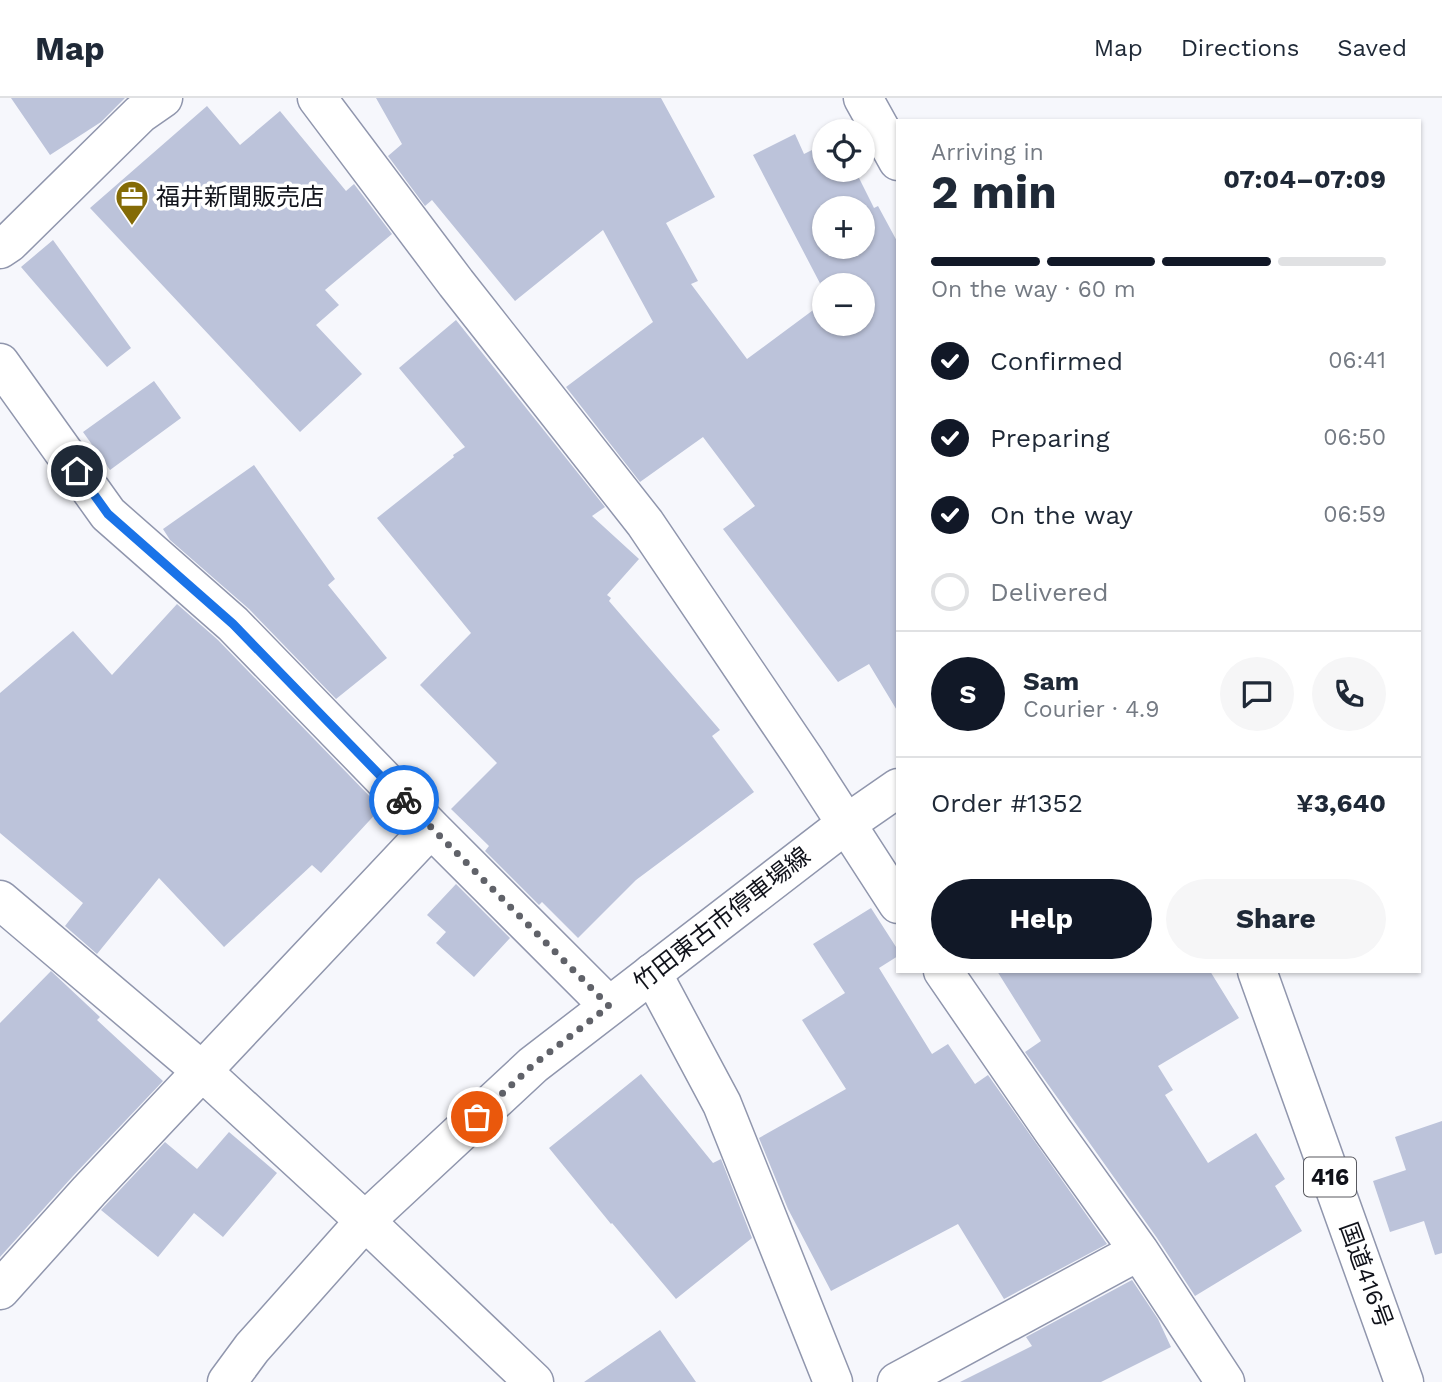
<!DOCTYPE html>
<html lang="en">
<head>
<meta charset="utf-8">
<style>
	:root { --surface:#fff; --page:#f6f6f7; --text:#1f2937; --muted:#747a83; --line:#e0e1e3; --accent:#111827 }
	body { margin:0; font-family:"Work Sans","Noto Sans JP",sans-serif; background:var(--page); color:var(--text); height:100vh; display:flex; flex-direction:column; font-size:26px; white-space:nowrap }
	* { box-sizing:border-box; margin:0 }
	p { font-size:23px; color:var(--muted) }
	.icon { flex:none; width:38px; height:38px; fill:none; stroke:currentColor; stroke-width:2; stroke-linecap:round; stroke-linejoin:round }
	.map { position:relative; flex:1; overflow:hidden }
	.drawer { position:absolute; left:896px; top:21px; width:525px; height:854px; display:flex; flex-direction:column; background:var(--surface); border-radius:0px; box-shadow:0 2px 5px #0004 }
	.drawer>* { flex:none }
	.buttons { position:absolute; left:812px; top:21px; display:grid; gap:14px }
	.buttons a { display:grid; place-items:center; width:63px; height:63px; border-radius:50%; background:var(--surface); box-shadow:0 2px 5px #0004; font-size:35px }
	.pin { position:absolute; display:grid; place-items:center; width:60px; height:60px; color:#fff; margin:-30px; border:4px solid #fff; border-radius:50%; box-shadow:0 2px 7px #0007 }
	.courier { position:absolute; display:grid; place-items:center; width:70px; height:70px; margin:-35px; border:5px solid #1a73e8; border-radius:50%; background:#fff; color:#222; box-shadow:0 2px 9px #0007 }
	.overview em { font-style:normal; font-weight:700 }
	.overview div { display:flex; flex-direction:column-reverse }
	.overview { display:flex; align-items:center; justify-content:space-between; height:119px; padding:0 35px }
	h1 { font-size:46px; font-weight:700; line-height:52px }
	.bar { display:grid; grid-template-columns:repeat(4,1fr); gap:10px 7px; align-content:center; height:84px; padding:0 35px }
	.bar i { height:9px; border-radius:5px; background:var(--line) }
	.bar .current { background:var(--accent) }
	.bar p { grid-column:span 4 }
	.line { display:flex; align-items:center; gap:18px; padding:0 35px; border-top:2px solid var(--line) }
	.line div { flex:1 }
	.round { display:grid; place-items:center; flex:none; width:74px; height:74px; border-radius:37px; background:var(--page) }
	ol { padding:0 35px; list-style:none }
	li { display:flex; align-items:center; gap:21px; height:77px }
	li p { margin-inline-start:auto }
	li .icon { padding:7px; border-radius:50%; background:var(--accent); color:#fff; stroke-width:4 }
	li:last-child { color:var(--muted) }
	li i { width:38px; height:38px; border:4px solid var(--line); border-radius:50% }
	.action { display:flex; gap:14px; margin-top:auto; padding:14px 35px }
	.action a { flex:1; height:80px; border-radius:42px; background:var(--accent); color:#fff; font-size:28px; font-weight:700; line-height:80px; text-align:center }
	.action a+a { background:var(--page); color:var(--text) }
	header { display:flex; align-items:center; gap:42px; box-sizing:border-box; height:98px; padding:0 35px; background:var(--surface); border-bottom:2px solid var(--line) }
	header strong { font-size:33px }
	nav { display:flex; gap:38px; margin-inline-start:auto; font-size:24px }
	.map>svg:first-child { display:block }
	.building { fill:#bcc3da; fill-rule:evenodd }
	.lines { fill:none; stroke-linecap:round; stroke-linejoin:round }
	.minor-casing { stroke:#9096ad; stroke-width:41 }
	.major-casing { stroke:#9096ad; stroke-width:41 }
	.highway-casing { stroke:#9096ad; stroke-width:41 }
	.minor { stroke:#fff; stroke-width:38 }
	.major { stroke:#fff; stroke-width:38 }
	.highway { stroke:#fff; stroke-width:38 }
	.done { stroke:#606269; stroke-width:7; stroke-dasharray:0 12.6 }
	.route { stroke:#1a73e8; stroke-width:9 }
	.labels { text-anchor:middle; stroke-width:7; stroke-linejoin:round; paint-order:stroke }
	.shield { fill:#fff; stroke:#58595f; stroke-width:2 }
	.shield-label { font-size:23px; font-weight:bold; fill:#10121a }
	.poi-label { font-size:24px; fill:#10121a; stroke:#fff; text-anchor:start }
	.street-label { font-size:24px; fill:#10121a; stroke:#fff }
</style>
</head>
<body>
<header>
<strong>Map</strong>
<nav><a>Map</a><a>Directions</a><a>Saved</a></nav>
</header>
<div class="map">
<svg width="1442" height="1284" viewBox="0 0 1442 1284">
	<rect width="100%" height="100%" fill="#f6f7fc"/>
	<path class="building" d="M 11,0 L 125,0 L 101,24 L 50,57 Z
		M 376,0 L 661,0 L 715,99 L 666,125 L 698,183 L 691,186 L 747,261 L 824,204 L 824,226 L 863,226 L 863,187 L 824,187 L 824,193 L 753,57 L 795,36 L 804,56 L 824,46 L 824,72 L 855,72 L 874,110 L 878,108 L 898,145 L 898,614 L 869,566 L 838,584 L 723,431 L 755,408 L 703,339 L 640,384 L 566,289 L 653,224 L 603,132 L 515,203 L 432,102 L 425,108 L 388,58 L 402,46 ZM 824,110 L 863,110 L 863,149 L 824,149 Z
		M 207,8 L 240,47 L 280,13 L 346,93 L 354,86 L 392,136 L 325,192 L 339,207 L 316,227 L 362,276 L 300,334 L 90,110 Z
		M 53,142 L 131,250 L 107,269 L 21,169 Z
		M 456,222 L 605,409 L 592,418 L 639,461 L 607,497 L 611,500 L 609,503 L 720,632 L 712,638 L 754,694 L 636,782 L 578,840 L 542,804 L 539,807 L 485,753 L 489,748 L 451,711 L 497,665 L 420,587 L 471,535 L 377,420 L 454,359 L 453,357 L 465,349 L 399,270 Z
		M 154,283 L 181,320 L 110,372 L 83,334 Z
		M 254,367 L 335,481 L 328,487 L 387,560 L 336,601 L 249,511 L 170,442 L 163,431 Z
		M 177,506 L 218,542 L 381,710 L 321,775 L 312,767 L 224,849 L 159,780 L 97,856 L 65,828 L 83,805 L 0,735 L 0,595 L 73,533 L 112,577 Z
		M 456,786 L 510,840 L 474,879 L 436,845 L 446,834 L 427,817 Z
		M 871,810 L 898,852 L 898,858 L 879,870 L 932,956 L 948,946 L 975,986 L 988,977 L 1107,1146 L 1004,1201 L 958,1126 L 831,1193 L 788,1111 L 759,1040 L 846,991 L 802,922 L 845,895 L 813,846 Z
		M 51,873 L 100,919 L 97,922 L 163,983 L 73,1078 L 0,1159 L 0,925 Z
		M 997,873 L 1210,873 L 1239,920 L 1158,968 L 1173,992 L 1165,997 L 1208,1065 L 1256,1035 L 1285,1081 L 1275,1088 L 1302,1133 L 1195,1198 L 1157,1140 L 1025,954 L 1041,943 Z
		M 641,976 L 713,1065 L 721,1061 L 752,1140 L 676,1201 L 612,1125 L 611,1126 L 549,1050 Z
		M 1442,1023 L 1442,1155 L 1435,1157 L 1424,1123 L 1390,1134 L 1373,1083 L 1406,1072 L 1395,1039 Z
		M 229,1034 L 277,1075 L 223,1139 L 194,1115 L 158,1159 L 101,1112 L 165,1044 L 197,1071 Z
		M 1132,1182 L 1158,1221 L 1171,1249 L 1101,1284 L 960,1284 L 1032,1248 L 1026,1239 Z
		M 660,1232 L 696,1284 L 584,1284 Z"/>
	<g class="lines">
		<defs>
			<path id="minor" d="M 317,0 L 456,185 L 645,425 L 805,662 L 898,806
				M 0,151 L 9,145 L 140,16 L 163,0
				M 0,265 L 108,416 L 233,526 L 431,730 L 609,908
				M 0,802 L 203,974 L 365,1123 L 534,1284
				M 943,873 L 1053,1033 L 1139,1153 L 1225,1284
				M 652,875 L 722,1006 L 833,1284
				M 0,1192 L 89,1093 L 431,730
				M 897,1284 L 1139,1153"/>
			<path id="major" d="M 227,1284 L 252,1250 L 365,1123 L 533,967 L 846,726 L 898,690"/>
			<path id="highway" d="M 863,0 L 898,63
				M 1257,873 L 1404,1284"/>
		</defs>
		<use href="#minor" class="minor-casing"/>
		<use href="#major" class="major-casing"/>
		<use href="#highway" class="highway-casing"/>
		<use href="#minor" class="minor"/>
		<use href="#major" class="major"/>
		<use href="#highway" class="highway"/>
	</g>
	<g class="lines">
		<path class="done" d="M 404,702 L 609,908 L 533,967 L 477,1019"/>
		<path class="route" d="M 77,373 L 108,416 L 233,526 L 404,702"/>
	</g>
	<defs>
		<symbol id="office-pin" viewBox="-11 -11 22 30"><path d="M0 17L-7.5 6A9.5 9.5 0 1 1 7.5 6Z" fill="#846b06" stroke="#fff"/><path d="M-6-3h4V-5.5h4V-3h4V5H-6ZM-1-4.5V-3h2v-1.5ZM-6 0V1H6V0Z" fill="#fff"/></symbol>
	</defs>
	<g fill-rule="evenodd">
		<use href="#office-pin" x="113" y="80" width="38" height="52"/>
	</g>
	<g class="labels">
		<rect class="shield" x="1304" y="1059.5" width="52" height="39" rx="5"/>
		<g class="shield-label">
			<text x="1330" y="1087">416</text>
		</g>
		<g class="poi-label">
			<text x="156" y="107">福井新聞販売店</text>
		</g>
		<g class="street-label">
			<text transform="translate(722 821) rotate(-38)" y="8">竹田東古市停車場線</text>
			<text transform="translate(1366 1177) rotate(70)" y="8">国道416号</text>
		</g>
	</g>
</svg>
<div class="buttons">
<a><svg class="icon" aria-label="locate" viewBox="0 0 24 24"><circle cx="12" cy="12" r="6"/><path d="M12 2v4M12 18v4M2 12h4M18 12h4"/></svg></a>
<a>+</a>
<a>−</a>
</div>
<div class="pin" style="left:477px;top:1019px;background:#ea580c"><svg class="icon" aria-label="bag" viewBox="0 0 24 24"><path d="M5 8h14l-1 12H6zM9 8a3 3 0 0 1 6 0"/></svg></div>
<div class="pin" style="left:77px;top:373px;background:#1f2937"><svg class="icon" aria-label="home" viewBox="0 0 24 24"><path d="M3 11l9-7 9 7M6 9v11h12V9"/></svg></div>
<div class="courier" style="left:404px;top:702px"><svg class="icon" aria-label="bike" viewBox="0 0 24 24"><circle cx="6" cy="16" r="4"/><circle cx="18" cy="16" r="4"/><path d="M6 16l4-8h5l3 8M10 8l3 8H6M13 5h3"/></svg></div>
<section class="drawer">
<div class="overview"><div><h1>2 min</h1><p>Arriving in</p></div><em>07:04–07:09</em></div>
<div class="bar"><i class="current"></i><i class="current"></i><i class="current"></i><i></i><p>On the way · 60 m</p></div>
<ol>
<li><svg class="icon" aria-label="check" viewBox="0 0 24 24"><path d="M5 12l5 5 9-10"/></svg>Confirmed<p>06:41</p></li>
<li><svg class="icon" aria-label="check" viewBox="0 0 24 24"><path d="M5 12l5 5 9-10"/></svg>Preparing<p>06:50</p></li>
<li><svg class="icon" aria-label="check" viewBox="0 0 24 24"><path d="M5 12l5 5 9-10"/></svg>On the way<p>06:59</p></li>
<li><i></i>Delivered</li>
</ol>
<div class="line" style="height:126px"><b class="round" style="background:var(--accent);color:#fff">S</b><div><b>Sam</b><p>Courier · 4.9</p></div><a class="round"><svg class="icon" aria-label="chat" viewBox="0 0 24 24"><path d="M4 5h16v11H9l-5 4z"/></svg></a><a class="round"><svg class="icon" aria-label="phone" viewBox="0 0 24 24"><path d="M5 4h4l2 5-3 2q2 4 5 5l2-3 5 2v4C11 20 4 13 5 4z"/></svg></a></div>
<div class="line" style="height:91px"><div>Order #1352</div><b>¥3,640</b></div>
<div class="action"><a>Help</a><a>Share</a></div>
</section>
</div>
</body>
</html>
